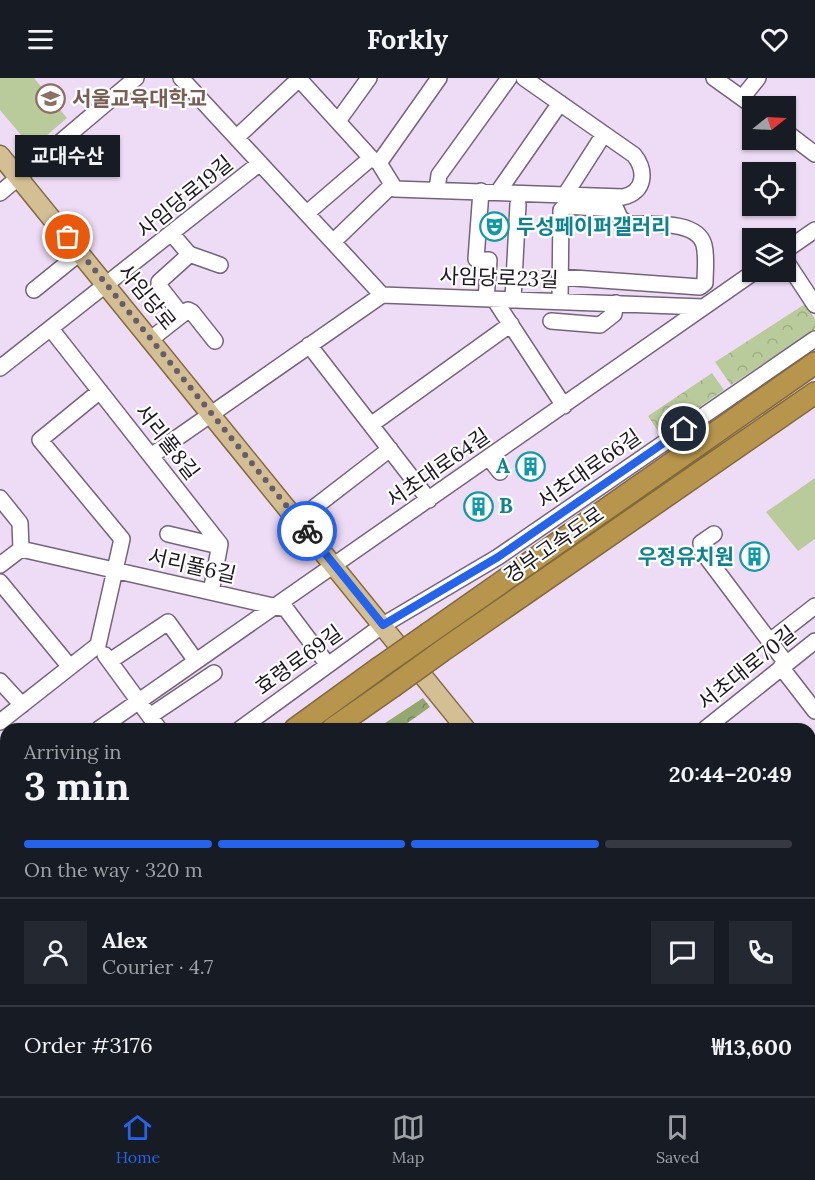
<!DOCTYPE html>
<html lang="en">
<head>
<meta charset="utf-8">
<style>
	:root { --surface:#171b24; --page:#242831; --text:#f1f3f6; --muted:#9ea1a6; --line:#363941; --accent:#2563eb }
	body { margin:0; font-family:Lora,"Noto Sans KR",serif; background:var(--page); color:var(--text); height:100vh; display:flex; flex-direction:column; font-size:22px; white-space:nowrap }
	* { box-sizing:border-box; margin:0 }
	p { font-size:20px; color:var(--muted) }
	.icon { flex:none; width:33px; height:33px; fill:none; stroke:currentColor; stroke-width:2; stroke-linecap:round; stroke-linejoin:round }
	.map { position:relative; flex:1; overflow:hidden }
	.panel { position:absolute; left:0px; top:645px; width:816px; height:374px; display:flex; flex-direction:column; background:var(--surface); border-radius:18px 18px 0 0; box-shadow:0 2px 4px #0004 }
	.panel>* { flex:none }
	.needle { width:39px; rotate:72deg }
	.fabs { position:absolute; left:742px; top:18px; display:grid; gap:12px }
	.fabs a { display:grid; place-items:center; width:54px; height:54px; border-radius:0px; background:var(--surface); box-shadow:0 2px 4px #0004; font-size:30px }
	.pin { position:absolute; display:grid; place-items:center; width:51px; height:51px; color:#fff; margin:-26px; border:3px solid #fff; border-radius:50%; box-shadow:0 2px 6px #0007 }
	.courier { position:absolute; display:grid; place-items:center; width:60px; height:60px; margin:-30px; border:4px solid #2563eb; border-radius:50%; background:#fff; color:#222; box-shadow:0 2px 8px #0007 }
	.bubble { position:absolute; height:42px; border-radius:0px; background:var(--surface); box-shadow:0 2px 4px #0004; font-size:20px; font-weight:700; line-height:42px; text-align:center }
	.headline em { font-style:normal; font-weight:700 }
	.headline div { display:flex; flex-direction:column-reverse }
	.headline { display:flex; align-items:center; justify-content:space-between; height:102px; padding:0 24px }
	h1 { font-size:39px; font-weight:700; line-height:45px }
	.bar { display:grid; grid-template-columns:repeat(4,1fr); gap:9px 6px; align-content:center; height:72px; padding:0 24px }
	.bar i { height:8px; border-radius:4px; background:var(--line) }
	.bar .active { background:var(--accent) }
	.bar p { grid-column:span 4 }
	.line { display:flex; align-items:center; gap:15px; padding:0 24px; border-top:2px solid var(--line) }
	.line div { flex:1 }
	.round { display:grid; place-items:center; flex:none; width:63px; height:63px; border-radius:0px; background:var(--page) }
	header { display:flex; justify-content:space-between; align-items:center; height:78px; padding:0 24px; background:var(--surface); font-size:27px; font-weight:700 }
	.dock { display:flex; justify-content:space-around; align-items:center; height:84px; border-top:2px solid var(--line); background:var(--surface); font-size:16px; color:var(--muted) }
	.dock a { display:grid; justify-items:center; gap:3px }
	.dock .active { color:var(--accent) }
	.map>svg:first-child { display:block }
	.grass { fill:#b9cb9a }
	.forest { fill:url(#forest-crowns) }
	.park { fill:url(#park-crowns) }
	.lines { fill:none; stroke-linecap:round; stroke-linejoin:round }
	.minor-casing { stroke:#74647b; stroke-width:18 }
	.major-casing { stroke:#82693d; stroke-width:21 }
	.highway-casing { stroke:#82693d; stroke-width:24 }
	.minor { stroke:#fff; stroke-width:15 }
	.major { stroke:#d4bf94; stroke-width:18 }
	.highway { stroke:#b8954c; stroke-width:21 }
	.highway-bridge-casing { stroke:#82693d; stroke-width:24; stroke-linecap:butt }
	.highway-bridge { stroke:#b8954c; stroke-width:21 }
	.done { stroke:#665c6b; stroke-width:6; stroke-dasharray:0 10.8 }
	.route { stroke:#2563eb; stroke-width:8 }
	.labels { text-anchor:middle; stroke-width:4.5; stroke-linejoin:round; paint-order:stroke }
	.education-label { font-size:21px; font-weight:bold; fill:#785e54; stroke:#fff; text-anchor:start }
	.street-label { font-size:21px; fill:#1d1720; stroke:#fff }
	.culture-label { font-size:21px; font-weight:bold; fill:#0d838f; stroke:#fff; text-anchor:start }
</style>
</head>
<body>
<header><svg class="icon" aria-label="menu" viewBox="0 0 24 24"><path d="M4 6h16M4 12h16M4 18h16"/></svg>Forkly<svg class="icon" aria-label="heart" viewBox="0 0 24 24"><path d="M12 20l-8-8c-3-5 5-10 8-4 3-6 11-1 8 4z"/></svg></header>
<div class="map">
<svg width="815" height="1018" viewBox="0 0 815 1018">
	<defs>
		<pattern id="forest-crowns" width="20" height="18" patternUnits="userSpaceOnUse" patternTransform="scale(1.5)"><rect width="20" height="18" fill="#93a76f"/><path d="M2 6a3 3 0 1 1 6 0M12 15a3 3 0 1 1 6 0" fill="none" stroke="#77875b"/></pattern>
		<pattern id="park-crowns" width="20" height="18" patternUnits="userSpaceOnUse" patternTransform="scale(1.5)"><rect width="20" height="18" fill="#b9cb9a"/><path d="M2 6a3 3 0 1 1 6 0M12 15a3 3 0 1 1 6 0" fill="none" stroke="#9fae84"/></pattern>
	</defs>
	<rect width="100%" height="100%" fill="#eedcf6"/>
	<path class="grass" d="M 0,0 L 34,0 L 67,40 L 32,70 L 0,32 Z
		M 815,400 L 815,461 L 798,473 L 766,434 Z
		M 539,1013 L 601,1013 L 606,1018 L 544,1018 Z"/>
	<path class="forest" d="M 423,620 L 430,629 L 399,651 L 376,651 Z"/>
	<path class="park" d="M 805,226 L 815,241 L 815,252 L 731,307 L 715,284 Z
		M 712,295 L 724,312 L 660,356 L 648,338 Z"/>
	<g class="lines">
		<defs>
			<path id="minor" d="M 181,0 L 382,217
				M 714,0 L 753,28
				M 300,2 L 371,80 L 379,85 L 395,111 L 623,119 C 646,114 646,92 634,77 L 524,0
				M 742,20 L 758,0
				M 338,43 L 369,0
				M 786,54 L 815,76
				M 237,59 L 300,0
				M 379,85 L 439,0
				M 437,111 L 439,97 L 509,0
				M 481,113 L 476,181 L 489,182 L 486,221
				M 498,114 L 560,25
				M 0,115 L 136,0
				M 565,117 L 604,56
				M 307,135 L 371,80
				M 172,156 L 189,176 L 220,187
				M 334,163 L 391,108
				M 786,172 L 815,152
				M 786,183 L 815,227
				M 34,212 L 81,174
				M 494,221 L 564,328
				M 513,221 L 518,126
				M 560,223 L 561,132 L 565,128 L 616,131 L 620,140 L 628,146 C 649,147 697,141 704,167 C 707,179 705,193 705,205 L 700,209 L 560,199
				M 181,236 L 159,208 L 159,204 L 190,176
				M 551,243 L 600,247 L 614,236 L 616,225
				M 51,251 L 220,466 L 211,514
				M 151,261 L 188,232 L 192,234 L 215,263
				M 309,267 L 429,422
				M 0,290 L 260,85
				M 372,346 L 511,246
				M 151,378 L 382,217 L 703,229
				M 489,380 L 500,394
				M 0,420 L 20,445 L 21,471 L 0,487
				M 298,442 L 390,371
				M 168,456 L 219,468
				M 714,456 L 701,465 L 702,473 L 786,585
				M 21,471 L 286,531 L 328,587
				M 0,504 L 70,589
				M 770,563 L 815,528
				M 105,577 L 159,651
				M 110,583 L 168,544 L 196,583
				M 781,589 L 815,633
				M 0,603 L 22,627
				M 150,638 L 214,595
				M 0,644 L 98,567 L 122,461 L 40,362 L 100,313
				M 99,651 L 754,194
				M 240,651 L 383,547 L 498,479 L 815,261
				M 705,651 L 815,563
				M 0,721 L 6,716
				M 0,730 L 6,738
				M 0,815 L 6,811
				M 810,875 L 815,871
				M 615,1012 L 620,1018
				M 632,1018 L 639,1012"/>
			<path id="major" d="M 0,77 L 466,651
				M 756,1012 L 760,1018"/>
			<path id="highway" d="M 429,555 L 815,285
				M 442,573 L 815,315
				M 295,651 L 379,590
				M 332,651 L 392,609
				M 0,854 L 6,850
				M 0,883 L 6,878"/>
		</defs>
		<use href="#minor" class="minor-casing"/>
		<use href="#major" class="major-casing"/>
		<use href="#highway" class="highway-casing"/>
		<use href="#minor" class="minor"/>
		<use href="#major" class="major"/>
		<use href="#highway" class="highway"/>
		<defs>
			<path id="highway-bridge" d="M 379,590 L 429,555
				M 392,609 L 442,573"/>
		</defs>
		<use href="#highway-bridge" class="highway-bridge-casing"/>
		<use href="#highway-bridge" class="highway-bridge"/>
	</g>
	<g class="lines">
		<path class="done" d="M 68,159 L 307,453"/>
		<path class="route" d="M 307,453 L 383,547 L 498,479 L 684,351"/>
	</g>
	<defs>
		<symbol id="university-ring" viewBox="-11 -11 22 22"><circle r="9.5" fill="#fff" stroke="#8d6e63" stroke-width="1.5"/><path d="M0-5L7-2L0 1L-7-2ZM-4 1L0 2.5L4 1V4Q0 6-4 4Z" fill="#8d6e63"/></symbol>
		<symbol id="theatre-ring" viewBox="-11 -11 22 22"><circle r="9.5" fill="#fff" stroke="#0f9aa8" stroke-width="1.5"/><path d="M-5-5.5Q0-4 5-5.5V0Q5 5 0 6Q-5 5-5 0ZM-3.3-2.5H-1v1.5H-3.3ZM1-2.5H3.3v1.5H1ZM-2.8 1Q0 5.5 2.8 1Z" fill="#0f9aa8"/></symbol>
		<symbol id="building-ring" viewBox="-11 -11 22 22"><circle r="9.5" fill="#fff" stroke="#0f9aa8" stroke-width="1.5"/><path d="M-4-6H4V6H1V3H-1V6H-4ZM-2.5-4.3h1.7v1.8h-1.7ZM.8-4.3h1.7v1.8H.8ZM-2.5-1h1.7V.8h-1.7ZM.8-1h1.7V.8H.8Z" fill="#0f9aa8"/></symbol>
	</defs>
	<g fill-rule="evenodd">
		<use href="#university-ring" x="34" y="4" width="33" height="33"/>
		<use href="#theatre-ring" x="478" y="132" width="33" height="33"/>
		<use href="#building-ring" x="514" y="372" width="33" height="33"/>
		<use href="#building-ring" x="462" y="412" width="33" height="33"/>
		<use href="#building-ring" x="738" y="462" width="33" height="33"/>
	</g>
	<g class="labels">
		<g class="education-label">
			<text x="72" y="28">서울교육대학교</text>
		</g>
		<g class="street-label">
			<text transform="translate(185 119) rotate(-39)" y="7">사임당로19길</text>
			<text transform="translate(499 200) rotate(2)" y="7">사임당로23길</text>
			<text transform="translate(147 219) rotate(51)" y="7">사임당로</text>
			<text transform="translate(167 364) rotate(52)" y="7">서리풀8길</text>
			<text transform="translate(438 390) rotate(-35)" y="7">서초대로64길</text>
			<text transform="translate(589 391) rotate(-35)" y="7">서초대로66길</text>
			<text transform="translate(554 467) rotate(-35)" y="7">경부고속도로</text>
			<text transform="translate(192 488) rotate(13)" y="7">서리풀6길</text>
			<text transform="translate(299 582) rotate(-36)" y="7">효령로69길</text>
			<text transform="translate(747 590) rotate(-39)" y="7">서초대로70길</text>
		</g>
		<g class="culture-label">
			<text x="516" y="156">두성페이퍼갤러리</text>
			<text x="510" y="395" text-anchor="end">A</text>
			<text x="499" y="435">B</text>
			<text x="734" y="486" text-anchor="end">우정유치원</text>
		</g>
	</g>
</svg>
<div class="fabs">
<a><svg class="needle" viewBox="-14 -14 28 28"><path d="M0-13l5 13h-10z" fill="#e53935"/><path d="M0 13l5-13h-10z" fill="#9ea1a6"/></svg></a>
<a><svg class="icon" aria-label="locate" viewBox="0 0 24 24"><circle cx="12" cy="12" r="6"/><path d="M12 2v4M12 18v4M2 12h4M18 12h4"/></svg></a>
<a><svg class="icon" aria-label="layers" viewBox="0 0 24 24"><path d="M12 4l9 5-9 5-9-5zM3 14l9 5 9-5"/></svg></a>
</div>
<div class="pin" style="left:68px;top:159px;background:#ea580c"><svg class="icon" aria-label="bag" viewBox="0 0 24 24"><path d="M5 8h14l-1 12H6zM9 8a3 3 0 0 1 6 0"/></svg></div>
<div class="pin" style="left:684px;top:351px;background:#1f2937"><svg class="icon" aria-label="home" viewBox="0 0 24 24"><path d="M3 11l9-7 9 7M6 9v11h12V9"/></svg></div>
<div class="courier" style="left:307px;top:453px"><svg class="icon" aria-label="bike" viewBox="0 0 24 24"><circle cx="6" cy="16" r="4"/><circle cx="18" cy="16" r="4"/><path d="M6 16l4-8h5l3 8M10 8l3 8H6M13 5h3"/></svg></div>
<div class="bubble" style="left:15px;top:57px;width:105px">교대수산</div>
<section class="panel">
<div class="headline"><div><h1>3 min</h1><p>Arriving in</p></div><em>20:44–20:49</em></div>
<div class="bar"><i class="active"></i><i class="active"></i><i class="active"></i><i></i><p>On the way · 320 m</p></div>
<div class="line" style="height:108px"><a class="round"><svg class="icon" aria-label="person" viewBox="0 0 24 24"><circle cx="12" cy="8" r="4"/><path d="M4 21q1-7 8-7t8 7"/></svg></a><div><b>Alex</b><p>Courier · 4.7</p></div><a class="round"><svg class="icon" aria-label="chat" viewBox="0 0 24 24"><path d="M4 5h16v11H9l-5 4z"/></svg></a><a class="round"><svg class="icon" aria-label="phone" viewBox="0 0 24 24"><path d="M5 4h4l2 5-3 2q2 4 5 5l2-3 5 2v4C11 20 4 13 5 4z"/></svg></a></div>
<div class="line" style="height:78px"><div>Order #3176</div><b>₩13,600</b></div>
</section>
</div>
<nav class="dock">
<a class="active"><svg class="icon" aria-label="home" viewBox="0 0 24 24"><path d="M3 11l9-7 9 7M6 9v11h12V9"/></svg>Home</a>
<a><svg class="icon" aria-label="map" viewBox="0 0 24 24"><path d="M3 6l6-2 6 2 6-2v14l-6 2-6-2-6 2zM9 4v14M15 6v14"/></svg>Map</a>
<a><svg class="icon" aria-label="saved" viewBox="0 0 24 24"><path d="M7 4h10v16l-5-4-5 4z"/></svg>Saved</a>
</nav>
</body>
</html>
